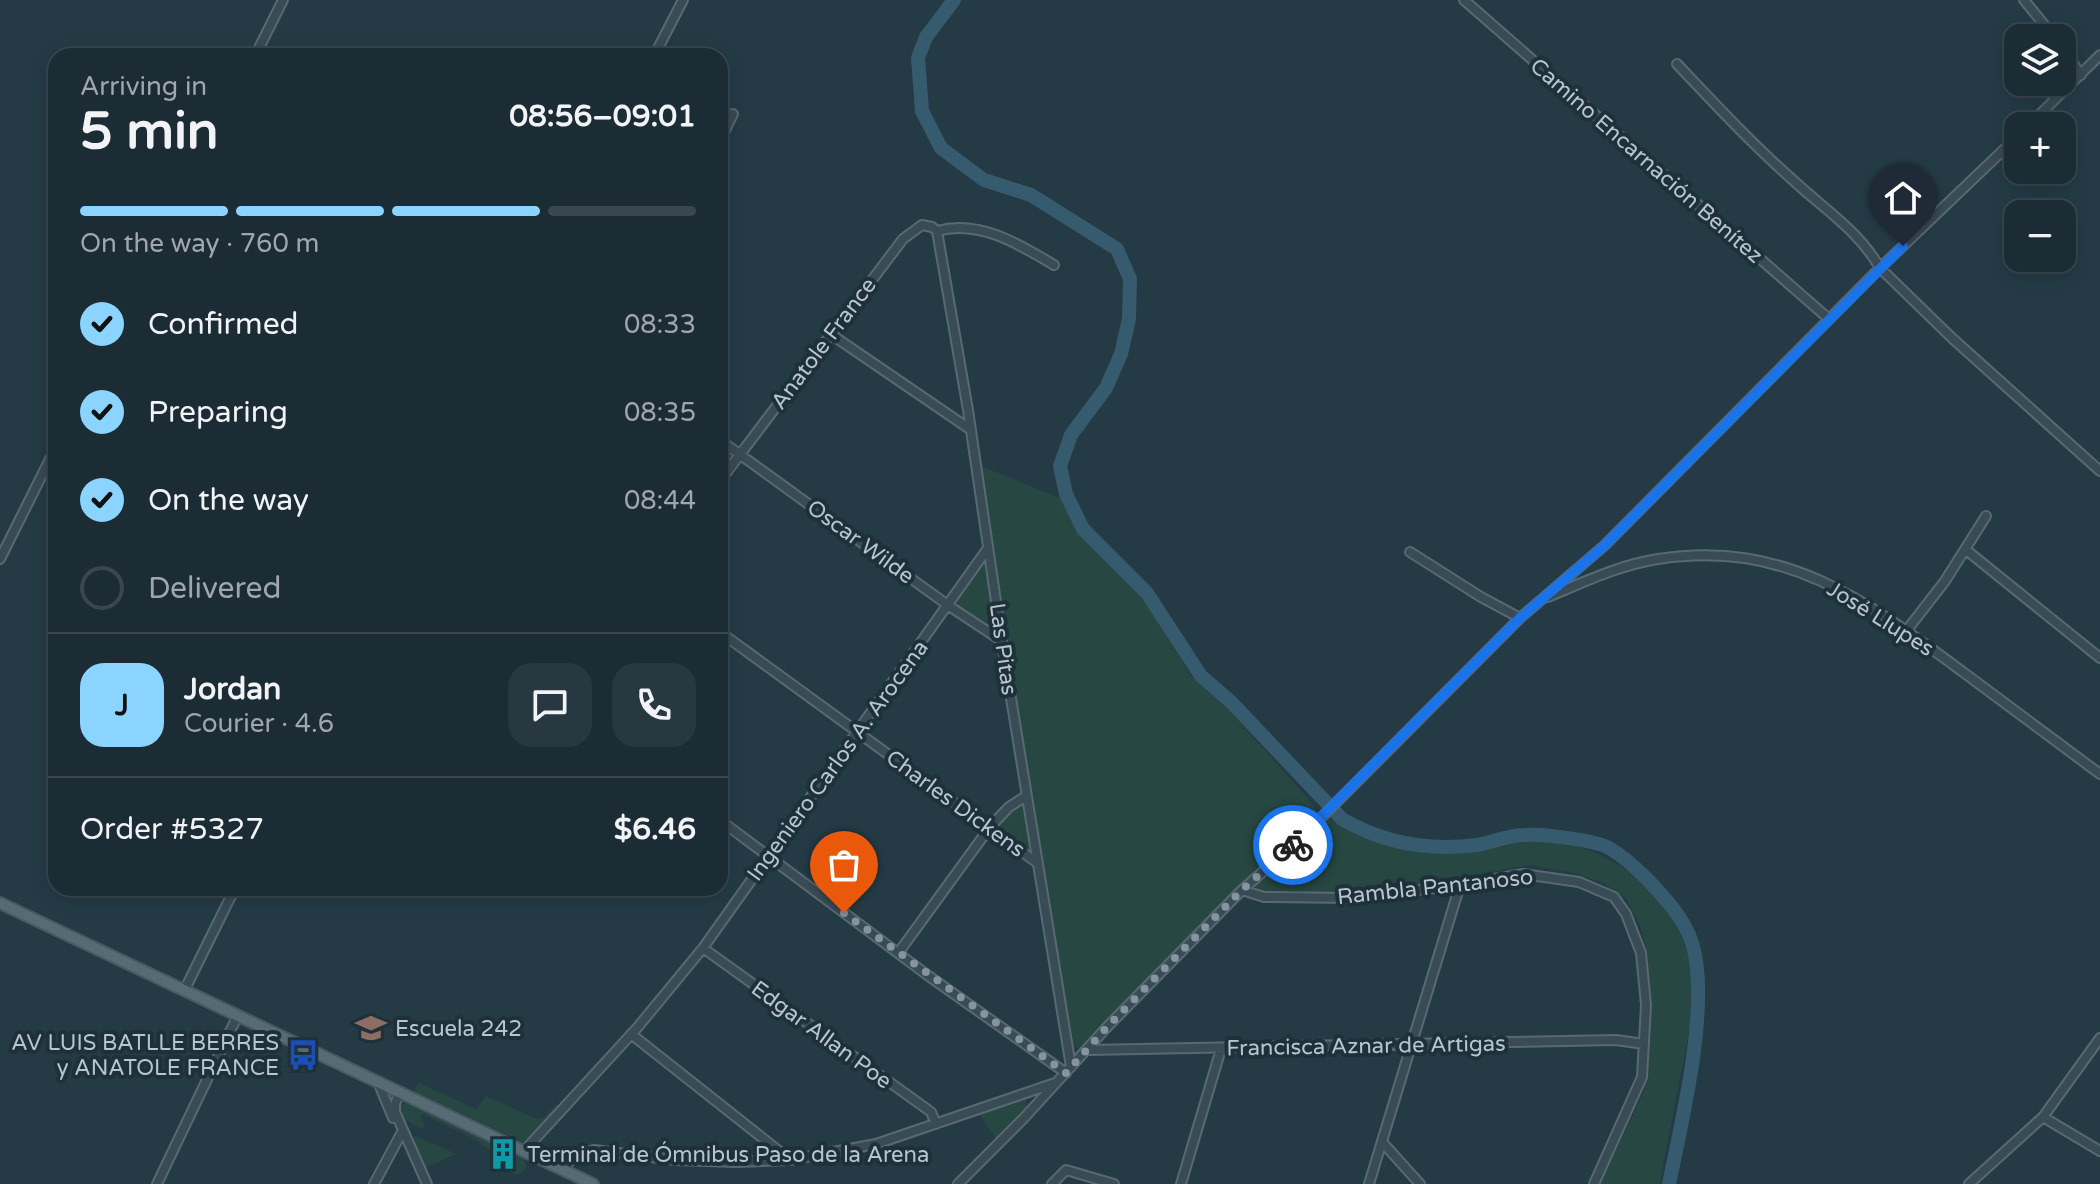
<!DOCTYPE html>
<html lang="en">
<head>
<meta charset="utf-8">
<style>
	:root { --surface:#1b2c34; --page:#283840; --text:#f1f3f6; --muted:#a0a7ac; --line:#39484f; --accent:#8bd4ff }
	body { margin:0; font-family:"Varela Round",sans-serif; background:var(--page); color:var(--text); height:100vh; display:flex; flex-direction:column; font-size:30px; white-space:nowrap }
	* { box-sizing:border-box; margin:0 }
	p { font-size:26px; color:var(--muted) }
	.icon { flex:none; width:44px; height:44px; fill:none; stroke:currentColor; stroke-width:2; stroke-linecap:round; stroke-linejoin:round }
	.map { position:relative; flex:1; overflow:hidden }
	.drawer { position:absolute; left:48px; top:48px; width:680px; height:848px; display:flex; flex-direction:column; background:var(--surface); border-radius:24px; box-shadow:0 4px 20px #0003,0 0 0 2px var(--line) }
	.drawer>* { flex:none }
	.fabs { position:absolute; left:2004px; top:24px; display:grid; gap:16px }
	.fabs a { display:grid; place-items:center; width:72px; height:72px; border-radius:16px; background:var(--surface); box-shadow:0 4px 20px #0003,0 0 0 2px var(--line); font-size:40px }
	.pin { position:absolute; display:grid; place-items:center; width:68px; height:68px; color:#fff; margin:-82px -34px; border-radius:50% 50% 50% 0; rotate:-45deg; box-shadow:0 0 8px #0007 }
	.pin .icon { rotate:45deg }
	.courier { position:absolute; display:grid; place-items:center; width:80px; height:80px; margin:-40px; border:6px solid #1a73e8; border-radius:50%; background:#fff; color:#222; box-shadow:0 2px 10px #0007 }
	.headline em { font-style:normal; font-weight:800 }
	.headline div { display:flex; flex-direction:column-reverse }
	.headline { display:flex; align-items:center; justify-content:space-between; height:136px; padding:0 32px }
	h1 { font-size:52px; font-weight:800; line-height:60px }
	.bar { display:grid; grid-template-columns:repeat(4,1fr); gap:12px 8px; align-content:center; height:96px; padding:0 32px }
	.bar i { height:10px; border-radius:6px; background:var(--line) }
	.bar .current { background:var(--accent) }
	.bar p { grid-column:span 4 }
	.line { display:flex; align-items:center; gap:20px; padding:0 32px; border-top:2px solid var(--line) }
	.line div { flex:1 }
	.round { display:grid; place-items:center; flex:none; width:84px; height:84px; border-radius:24px; background:var(--page) }
	ol { padding:0 32px; list-style:none }
	li { display:flex; align-items:center; gap:24px; height:88px }
	li p { margin-inline-start:auto }
	li .icon { padding:8px; border-radius:50%; background:var(--accent); color:#111; stroke-width:4 }
	li:last-child { color:var(--muted) }
	li i { width:44px; height:44px; border:4px solid var(--line); border-radius:50% }
	.map>svg:first-child { display:block }
	.green { fill:#274743 }
	.lines { fill:none; stroke-linecap:round; stroke-linejoin:round }
	.river { stroke:#375b6e; stroke-width:14 }
	.minor-casing { stroke:#586972; stroke-width:12 }
	.major-casing { stroke:#465861; stroke-width:14 }
	.minor { stroke:#394b55; stroke-width:8 }
	.major { stroke:#576b75; stroke-width:10 }
	.done { stroke:#84959e; stroke-width:8; stroke-dasharray:0 14.4 }
	.route { stroke:#1a73e8; stroke-width:10 }
	.labels { text-anchor:middle; stroke-width:8; stroke-linejoin:round; paint-order:stroke }
	.street-label { font-size:22px; fill:#b7c6ce; stroke:#1e313b }
	.poi-label { font-size:22px; fill:#b7c6ce; stroke:#1e313b; text-anchor:start }
</style>
</head>
<body>
<div class="map">
<svg width="2100" height="1184" viewBox="0 0 2100 1184">
	<rect width="100%" height="100%" fill="#243b46"/>
	<path class="green" d="M 979,465 L 1062,499 L 1084,532 L 1110,556 L 1145,599 L 1191,676 L 1230,711 L 1310,801 L 1318,813 L 1300,834 L 1079,1049 L 1072,1044 L 1064,997 Z
		M 981,563 L 988,564 L 997,633 L 956,606 L 956,597 Z
		M 1017,804 L 1024,805 L 1033,852 L 1028,852 L 997,829 L 997,824 Z
		M 1327,818 C 1366,841 1410,855 1455,850 C 1483,847 1511,838 1539,839 C 1573,841 1608,856 1635,876 C 1662,896 1685,934 1691,968 C 1696,997 1689,1029 1684,1058 C 1676,1100 1667,1142 1660,1184 L 1600,1184 L 1644,1091 L 1648,1066 L 1647,955 L 1641,928 L 1626,898 L 1605,884 L 1578,874 L 1530,865 L 1367,893 L 1343,895 L 1252,891 L 1255,884 Z
		M 419,1083 L 476,1109 L 486,1096 L 537,1119 L 544,1117 L 557,1104 L 559,1106 L 525,1143 L 413,1092 Z
		M 1019,1097 L 1026,1098 L 1027,1108 L 996,1139 L 978,1112 Z
		M 404,1104 L 409,1104 L 524,1159 L 526,1169 L 517,1175 L 498,1166 L 493,1151 L 482,1146 L 480,1142 L 423,1114 L 421,1116 L 425,1127 L 422,1129 L 403,1119 L 398,1111 L 399,1106 Z
		M 415,1136 L 457,1154 L 424,1168 L 411,1139 Z"/>
	<g class="lines">
		<path class="river" d="M 954,0 L 926,37 L 918,58 L 922,111 L 941,148 L 984,180 L 1031,195 L 1117,249 L 1130,279 L 1129,319 L 1121,354 L 1106,388 L 1071,435 L 1060,466 L 1066,494 L 1083,529 L 1147,593 L 1201,676 L 1231,702 L 1342,819 C 1383,843 1430,851 1477,845 C 1493,842 1509,835 1525,835 C 1542,834 1595,840 1609,848 C 1623,856 1635,867 1647,879 C 1667,900 1690,924 1695,955 C 1707,1018 1682,1120 1669,1184"/>
		<defs>
			<path id="minor" d="M 1464,0 L 1829,319
				M 2024,0 L 2055,38
				M 2062,47 L 2081,75
				M 255,56 L 283,0
				M 654,56 L 683,0
				M 1677,64 C 1715,104 1752,144 1794,181 C 1824,209 1859,231 1880,268 L 1952,338 L 2100,471
				M 2028,126 L 2100,55
				M 720,141 L 733,114
				M 937,231 L 968,410 L 1003,649 L 1071,1067
				M 937,231 C 979,219 1019,244 1054,265
				M 832,335 L 971,430
				M 720,440 L 949,606 L 1002,641
				M 720,481 L 903,239 L 922,225 L 932,227 L 937,231
				M 1965,549 L 2100,658
				M 1410,552 L 1481,597 L 1520,618
				M 0,559 L 56,447
				M 1548,597 C 1584,582 1619,565 1658,559 C 1784,539 1867,601 1963,672 C 2008,706 2054,740 2100,774
				M 1907,630 L 1945,581 L 1986,516
				M 720,632 L 1036,862
				M 720,820 L 930,977 L 1066,1073
				M 1242,890 L 1264,897 L 1352,898 L 1460,885 L 1523,874 L 1579,882 L 1614,897 L 1626,914 L 1641,953 L 1646,1005 L 1642,1077 L 1594,1184
				M 703,948 L 931,1112 L 936,1124
				M 899,952 L 990,827 L 1009,807 L 1026,796
				M 184,991 L 235,888
				M 631,1034 L 789,1159
				M 1087,1050 L 1616,1040 L 1644,1044
				M 378,1082 L 393,1118
				M 400,1092 L 395,1104 L 395,1112 L 427,1184
				M 2043,1117 L 2100,1151
				M 1383,1143 L 1420,1184
				M 524,1151 L 637,1028 L 703,948 L 988,548
				M 562,1169 L 575,1156 L 594,1150 L 676,1160 L 737,1162 L 790,1160 L 876,1144 L 1055,1083
				M 157,1184 L 237,1017
				M 374,1184 L 402,1132
				M 958,1184 L 1024,1118 L 1108,1026 L 1242,890 L 1297,842 L 1520,618 L 1605,545 L 1880,268 L 2018,136
				M 1052,1184 L 1066,1170 L 1114,1184
				M 1181,1184 L 1221,1049
				M 1369,1184 L 1460,885
				M 1969,1184 L 2043,1117 L 2100,1038"/>
			<path id="major" d="M 0,903 L 593,1184"/>
		</defs>
		<use href="#minor" class="minor-casing"/>
		<use href="#major" class="major-casing"/>
		<use href="#minor" class="minor"/>
		<use href="#major" class="major"/>
	</g>
	<g class="lines">
		<path class="done" d="M 844,913 L 1066,1073 L 1108,1026 L 1242,890 L 1293,845"/>
		<path class="route" d="M 1293,845 L 1520,618 L 1605,545 L 1903,246"/>
	</g>
	<defs>
		<symbol id="school-bare" viewBox="-9 -9 18 18"><path d="M0-5L7-2L0 1L-7-2ZM-4 1L0 2.5L4 1V4Q0 6-4 4Z" fill="#8d6e63" stroke="#1e313b" stroke-width="2.5" paint-order="stroke"/></symbol>
		<symbol id="bus-bare" viewBox="-9 -9 18 18"><path d="M-5-6H5V4H4V6H2V4H-2V6H-4V4H-5ZM-3.5-4V0h7V-4ZM-3.5 1.2v1.5H-2V1.2ZM2 1.2v1.5H3.5V1.2Z" fill="#1a4fb4" stroke="#1e313b" stroke-width="2.5" paint-order="stroke"/></symbol>
		<symbol id="building-bare" viewBox="-9 -9 18 18"><path d="M-4-6H4V6H1V3H-1V6H-4ZM-2.5-4.3h1.7v1.8h-1.7ZM.8-4.3h1.7v1.8H.8ZM-2.5-1h1.7V.8h-1.7ZM.8-1h1.7V.8H.8Z" fill="#0f9aa8" stroke="#1e313b" stroke-width="2.5" paint-order="stroke"/></symbol>
	</defs>
	<g fill-rule="evenodd">
		<use href="#school-bare" x="349" y="1006" width="44" height="44"/>
		<use href="#bus-bare" x="281" y="1033" width="44" height="44"/>
		<use href="#building-bare" x="481" y="1132" width="44" height="44"/>
	</g>
	<g class="labels">
		<g class="street-label">
			<text transform="translate(1647 160) rotate(41)" y="8">Camino Encarnación Benítez</text>
			<text transform="translate(823 343) rotate(-53)" y="8">Anatole France</text>
			<text transform="translate(861 541) rotate(36)" y="8">Oscar Wilde</text>
			<text transform="translate(1881 618) rotate(32)" y="8">José Llupes</text>
			<text transform="translate(1004 649) rotate(82)" y="8">Las Pitas</text>
			<text transform="translate(837 760) rotate(-54)" y="8">Ingeniero Carlos A. Arocena</text>
			<text transform="translate(956 803) rotate(36)" y="8">Charles Dickens</text>
			<text transform="translate(1435 886) rotate(-6)" y="8">Rambla Pantanoso</text>
			<text transform="translate(822 1034) rotate(36)" y="8">Edgar Allan Poe</text>
			<text transform="translate(1366 1045) rotate(-1)" y="8">Francisca Aznar de Artigas</text>
		</g>
		<g class="poi-label">
			<text x="395" y="1036">Escuela 242</text>
			<text x="279" y="1050" text-anchor="end">AV LUIS BATLLE BERRES<tspan x="279" dy="25">y ANATOLE FRANCE</tspan></text>
			<text x="527" y="1162">Terminal de Ómnibus Paso de la Arena</text>
		</g>
	</g>
</svg>
<div class="fabs">
<a><svg class="icon" aria-label="layers" viewBox="0 0 24 24"><path d="M12 4l9 5-9 5-9-5zM3 14l9 5 9-5"/></svg></a>
<a>+</a>
<a>−</a>
</div>
<div class="pin" style="left:844px;top:913px;background:#ea580c"><svg class="icon" aria-label="bag" viewBox="0 0 24 24"><path d="M5 8h14l-1 12H6zM9 8a3 3 0 0 1 6 0"/></svg></div>
<div class="pin" style="left:1903px;top:246px;background:#1f2937"><svg class="icon" aria-label="home" viewBox="0 0 24 24"><path d="M3 11l9-7 9 7M6 9v11h12V9"/></svg></div>
<div class="courier" style="left:1293px;top:845px"><svg class="icon" aria-label="bike" viewBox="0 0 24 24"><circle cx="6" cy="16" r="4"/><circle cx="18" cy="16" r="4"/><path d="M6 16l4-8h5l3 8M10 8l3 8H6M13 5h3"/></svg></div>
<section class="drawer">
<div class="headline"><div><h1>5 min</h1><p>Arriving in</p></div><em>08:56–09:01</em></div>
<div class="bar"><i class="current"></i><i class="current"></i><i class="current"></i><i></i><p>On the way · 760 m</p></div>
<ol>
<li><svg class="icon" aria-label="check" viewBox="0 0 24 24"><path d="M5 12l5 5 9-10"/></svg>Confirmed<p>08:33</p></li>
<li><svg class="icon" aria-label="check" viewBox="0 0 24 24"><path d="M5 12l5 5 9-10"/></svg>Preparing<p>08:35</p></li>
<li><svg class="icon" aria-label="check" viewBox="0 0 24 24"><path d="M5 12l5 5 9-10"/></svg>On the way<p>08:44</p></li>
<li><i></i>Delivered</li>
</ol>
<div class="line" style="height:144px"><b class="round" style="background:var(--accent);color:#111">J</b><div><b>Jordan</b><p>Courier · 4.6</p></div><a class="round"><svg class="icon" aria-label="chat" viewBox="0 0 24 24"><path d="M4 5h16v11H9l-5 4z"/></svg></a><a class="round"><svg class="icon" aria-label="phone" viewBox="0 0 24 24"><path d="M5 4h4l2 5-3 2q2 4 5 5l2-3 5 2v4C11 20 4 13 5 4z"/></svg></a></div>
<div class="line" style="height:104px"><div>Order #5327</div><b>$6.46</b></div>
</section>
</div>
</body>
</html>
